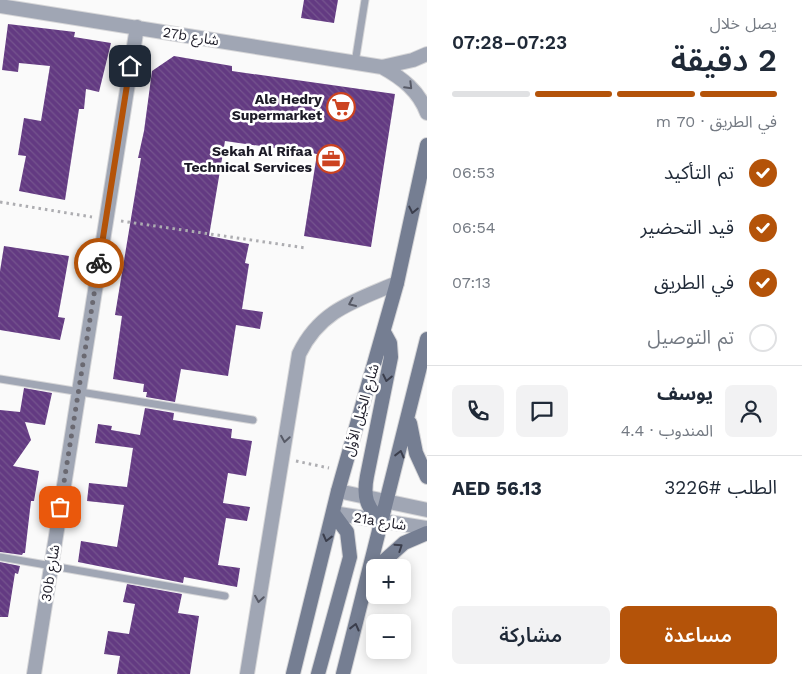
<!DOCTYPE html>
<html lang="ar">
<head>
<meta charset="utf-8">
<style>
	:root { --surface:#fff; --page:#f2f2f3; --text:#1f2937; --muted:#747a83; --line:#e0e1e3; --accent:#b45309 }
	body { margin:0; font-family:"Work Sans","Noto Sans Arabic",sans-serif; background:var(--page); color:var(--text); direction:rtl; height:100vh; display:flex; flex-direction:column; font-size:19px; white-space:nowrap }
	* { box-sizing:border-box; margin:0 }
	p { font-size:16px; color:var(--muted) }
	.icon { flex:none; width:28px; height:28px; fill:none; stroke:currentColor; stroke-width:2; stroke-linecap:round; stroke-linejoin:round }
	.map { position:relative; flex:1; overflow:hidden; direction:ltr }
	.drawer { display:flex; flex-direction:column; background:var(--surface); width:375px }
	.drawer>* { flex:none }
	.controls { position:absolute; left:366px; top:559px; display:grid; gap:10px }
	.controls a { display:grid; place-items:center; width:45px; height:45px; border-radius:8px; background:var(--surface); box-shadow:0 2px 12px #0003; font-size:25px }
	.pin { position:absolute; display:grid; place-items:center; width:42px; height:42px; color:#fff; margin:-21px; border-radius:10px; box-shadow:0 2px 8px #0006 }
	.courier { position:absolute; display:grid; place-items:center; width:50px; height:50px; margin:-25px; border:4px solid #b45309; border-radius:50%; background:#fff; color:#222; box-shadow:0 1px 6px #0007 }
	.head em { font-style:normal; font-weight:600 }
	.head div { display:flex; flex-direction:column-reverse }
	.head { display:flex; align-items:center; justify-content:space-between; height:85px; padding:0 25px }
	h1 { font-size:32px; font-weight:600; line-height:38px }
	.bar { display:grid; grid-template-columns:repeat(4,1fr); gap:8px 5px; align-content:center; height:60px; padding:0 25px }
	.bar i { height:6px; border-radius:4px; background:var(--line) }
	.bar .selected { background:var(--accent) }
	.bar p { grid-column:span 4 }
	.line { display:flex; align-items:center; gap:12px; padding:0 25px; border-top:1px solid var(--line) }
	.line div { flex:1 }
	.round { display:grid; place-items:center; flex:none; width:52px; height:52px; border-radius:8px; background:var(--page) }
	ol { padding:0 25px; list-style:none }
	li { display:flex; align-items:center; gap:15px; height:55px }
	li p { margin-inline-start:auto }
	li .icon { padding:5px; border-radius:50%; background:var(--accent); color:#fff; stroke-width:4 }
	li:last-child { color:var(--muted) }
	li i { width:28px; height:28px; border:2px solid var(--line); border-radius:50% }
	.action { display:flex; gap:10px; margin-top:auto; padding:10px 25px }
	.action a { flex:1; height:58px; border-radius:8px; background:var(--accent); color:#fff; font-size:20px; font-weight:600; line-height:58px; text-align:center }
	.action a+a { background:var(--page); color:var(--text) }
	main { display:flex; flex:1; min-height:0 }
	.map>svg:first-child { display:block }
	.building { fill:url(#building-back-hatch) }
	.lines { fill:none; stroke-linecap:round; stroke-linejoin:round }
	.service-casing { stroke:#d6d6d8; stroke-width:9 }
	.minor-casing { stroke:#d6d6d8; stroke-width:16 }
	.secondary-casing { stroke:#d6d6d8; stroke-width:16 }
	.path { stroke:#adadb1; stroke-width:3; stroke-dasharray:2.5 4; stroke-linecap:butt }
	.service { stroke:#a0a6b4; stroke-width:7 }
	.minor { stroke:#a0a6b4; stroke-width:14 }
	.secondary { stroke:#757e92; stroke-width:14 }
	.oneway { stroke:#575a66 }
	.oneway2 { stroke:#3b3e4c }
	.done { stroke:#6a6971; stroke-width:5; stroke-dasharray:0 9 }
	.route { stroke:#b45309; stroke-width:6 }
	.labels { text-anchor:middle; stroke-width:5; stroke-linejoin:round; paint-order:stroke }
	.street-label { font-size:14px; fill:#1c1b27; stroke:#fff }
	.poi-label { font-size:14px; font-weight:bold; fill:#1c1b27; stroke:#fff; text-anchor:end }
</style>
</head>
<body>
<main>
<section class="drawer">
<div class="head"><div><h1>2 دقيقة</h1><p>يصل خلال</p></div><em>07:23–07:28</em></div>
<div class="bar"><i class="selected"></i><i class="selected"></i><i class="selected"></i><i></i><p>في الطريق · 70 m</p></div>
<ol>
<li><svg class="icon" aria-label="check" viewBox="0 0 24 24"><path d="M5 12l5 5 9-10"/></svg>تم التأكيد<p>06:53</p></li>
<li><svg class="icon" aria-label="check" viewBox="0 0 24 24"><path d="M5 12l5 5 9-10"/></svg>قيد التحضير<p>06:54</p></li>
<li><svg class="icon" aria-label="check" viewBox="0 0 24 24"><path d="M5 12l5 5 9-10"/></svg>في الطريق<p>07:13</p></li>
<li><i></i>تم التوصيل</li>
</ol>
<div class="line" style="height:90px"><a class="round"><svg class="icon" aria-label="person" viewBox="0 0 24 24"><circle cx="12" cy="8" r="4"/><path d="M4 21q1-7 8-7t8 7"/></svg></a><div><b>يوسف</b><p>المندوب · 4.4</p></div><a class="round"><svg class="icon" aria-label="chat" viewBox="0 0 24 24"><path d="M4 5h16v11H9l-5 4z"/></svg></a><a class="round"><svg class="icon" aria-label="phone" viewBox="0 0 24 24"><path d="M5 4h4l2 5-3 2q2 4 5 5l2-3 5 2v4C11 20 4 13 5 4z"/></svg></a></div>
<div class="line" style="height:65px"><div>الطلب #3226</div><b>AED 56.13</b></div>
<div class="action"><a>مساعدة</a><a>مشاركة</a></div>
</section>
<div class="map">
<svg width="427" height="674" viewBox="0 0 427 674">
	<defs>
		<pattern id="building-back-hatch" width="6" height="6" patternUnits="userSpaceOnUse" patternTransform="scale(1.25)"><rect width="6" height="6" fill="#633a82"/><path d="M-1 5l2 2M0 0l6 6M5-1l2 2" fill="none" stroke="#75548e"/></pattern>
	</defs>
	<rect width="100%" height="100%" fill="#fafafa"/>
	<path class="building" d="M 304,0 L 338,0 L 334,23 L 301,18 Z
		M 8,24 L 75,32 L 74,37 L 111,43 L 99,92 L 86,89 L 84,109 L 79,109 L 65,200 L 19,191 L 26,156 L 18,155 L 24,118 L 41,121 L 50,66 L 19,63 L 18,72 L 2,70 Z
		M 174,56 L 232,66 L 232,71 L 395,94 L 371,247 L 304,236 L 317,154 L 225,141 L 209,236 L 249,244 L 245,263 L 249,264 L 242,309 L 263,312 L 260,329 L 236,325 L 228,376 L 181,369 L 175,402 L 146,397 L 147,392 L 143,392 L 144,384 L 113,379 L 122,316 L 115,315 L 141,158 L 138,158 L 144,131 L 152,71 Z
		M 4,246 L 69,256 L 58,317 L 65,318 L 60,340 L 0,330 L 0,271 Z
		M 24,388 L 52,393 L 45,425 L 25,422 L 31,440 L 13,466 L 39,471 L 34,501 L 31,501 L 25,553 L 23,553 L 22,555 L 0,552 L 0,410 L 20,412 Z
		M 145,408 L 174,413 L 173,420 L 232,429 L 231,438 L 252,441 L 246,476 L 228,473 L 223,503 L 250,507 L 247,521 L 226,518 L 218,565 L 240,568 L 237,587 L 184,577 L 183,583 L 78,562 L 81,541 L 117,547 L 124,505 L 87,501 L 89,483 L 127,487 L 133,448 L 95,443 L 98,424 L 112,426 L 111,430 L 140,435 Z
		M 0,562 L 20,566 L 18,574 L 15,573 L 8,617 L 0,617 Z
		M 127,584 L 182,594 L 178,613 L 199,616 L 190,674 L 117,674 L 120,656 L 104,654 L 108,631 L 129,634 L 135,604 L 123,602 Z"/>
	<g class="lines">
		<defs>
			<path id="service" d="M 355,63 L 365,0
				M 0,379 L 253,420
				M 0,557 L 225,596"/>
			<path id="minor" d="M 0,6 L 382,67 L 413,60 L 427,54
				M 382,67 C 402,78 419,91 427,113
				M 338,491 L 427,510
				M 333,513 L 427,528
				M 34,674 L 137,27
				M 247,674 L 299,354 C 320,310 355,301 397,283"/>
			<path id="secondary" d="M 410,423 L 416,453 L 427,477
				M 383,521 C 366,509 363,496 367,476 L 391,357 L 390,343 L 384,332
				M 376,568 L 404,543 L 427,533
				M 293,674 L 338,491 L 397,283 L 427,145
				M 318,674 L 350,557 L 347,532 L 333,513
				M 343,674 L 427,339"/>
		</defs>
		<use href="#service" class="service-casing"/>
		<use href="#minor" class="minor-casing"/>
		<use href="#secondary" class="secondary-casing"/>
		<path class="path" d="M 0,202 L 92,217
			M 121,221 L 306,248
			M 296,461 L 329,468"/>
		<use href="#service" class="service"/>
		<use href="#minor" class="minor"/>
		<use href="#secondary" class="secondary"/>
	</g>
	<defs><path id="oneway-chevron" d="M-2-3.5L2.5 0L-2 3.5" fill="none" stroke-width="1.6" stroke-linecap="round" stroke-linejoin="round" transform="scale(1.25)"/></defs>
	<g class="oneway">
		<use href="#oneway-chevron" transform="translate(409 86) rotate(45)"/>
		<use href="#oneway-chevron" transform="translate(352 303) rotate(156)"/>
		<use href="#oneway-chevron" transform="translate(285 439) rotate(99)"/>
		<use href="#oneway-chevron" transform="translate(259 599) rotate(99)"/>
	</g>
	<g class="oneway2">
		<use href="#oneway-chevron" transform="translate(413 210) rotate(102)"/>
		<use href="#oneway-chevron" transform="translate(387 378) rotate(102)"/>
		<use href="#oneway-chevron" transform="translate(400 454) rotate(-76)"/>
		<use href="#oneway-chevron" transform="translate(327 538) rotate(104)"/>
		<use href="#oneway-chevron" transform="translate(399 547) rotate(-34)"/>
		<use href="#oneway-chevron" transform="translate(355 627) rotate(-76)"/>
	</g>
	<g class="lines">
		<path class="done" d="M 60,507 L 99,263"/>
		<path class="route" d="M 99,263 L 130,66"/>
	</g>
	<defs>
		<symbol id="supermarket-ring" viewBox="-11 -11 22 22"><circle r="9.5" fill="#fff" stroke="#cc4320" stroke-width="1.5"/><path d="M-6-5.5h2.5l.6 2H6L4.5 2H-2.5L-4.4-4H-6ZM-1.5 3.2a1.3 1.3 0 1 0 .1 0ZM3 3.2a1.3 1.3 0 1 0 .1 0Z" fill="#cc4320"/></symbol>
		<symbol id="office-ring" viewBox="-11 -11 22 22"><circle r="9.5" fill="#fff" stroke="#cc4320" stroke-width="1.5"/><path d="M-6-3h4V-5.5h4V-3h4V5H-6ZM-1-4.5V-3h2v-1.5ZM-6 0V1H6V0Z" fill="#cc4320"/></symbol>
	</defs>
	<g fill-rule="evenodd">
		<use href="#supermarket-ring" x="325" y="91" width="32" height="32"/>
		<use href="#office-ring" x="315" y="143" width="32" height="32"/>
	</g>
	<g class="labels">
		<g class="street-label">
			<text transform="translate(191 36) rotate(9)" y="5">27b شارع</text>
			<text transform="translate(361 410) rotate(-74)" y="5">شارع الخيل الأول</text>
			<text transform="translate(380 521) rotate(9)" y="5">21a شارع</text>
			<text transform="translate(50 573) rotate(-81)" y="5">30b شارع</text>
		</g>
		<g class="poi-label">
			<text x="322" y="104">Ale Hedry<tspan x="322" dy="16">Supermarket</tspan></text>
			<text x="312" y="156">Sekah Al Rifaa<tspan x="312" dy="16">Technical Services</tspan></text>
		</g>
	</g>
</svg>
<div class="controls">
<a>+</a>
<a>−</a>
</div>
<div class="pin" style="left:60px;top:507px;background:#ea580c"><svg class="icon" aria-label="bag" viewBox="0 0 24 24"><path d="M5 8h14l-1 12H6zM9 8a3 3 0 0 1 6 0"/></svg></div>
<div class="pin" style="left:130px;top:66px;background:#1f2937"><svg class="icon" aria-label="home" viewBox="0 0 24 24"><path d="M3 11l9-7 9 7M6 9v11h12V9"/></svg></div>
<div class="courier" style="left:99px;top:263px"><svg class="icon" aria-label="bike" viewBox="0 0 24 24"><circle cx="6" cy="16" r="4"/><circle cx="18" cy="16" r="4"/><path d="M6 16l4-8h5l3 8M10 8l3 8H6M13 5h3"/></svg></div>
</div>
</main>
</body>
</html>
